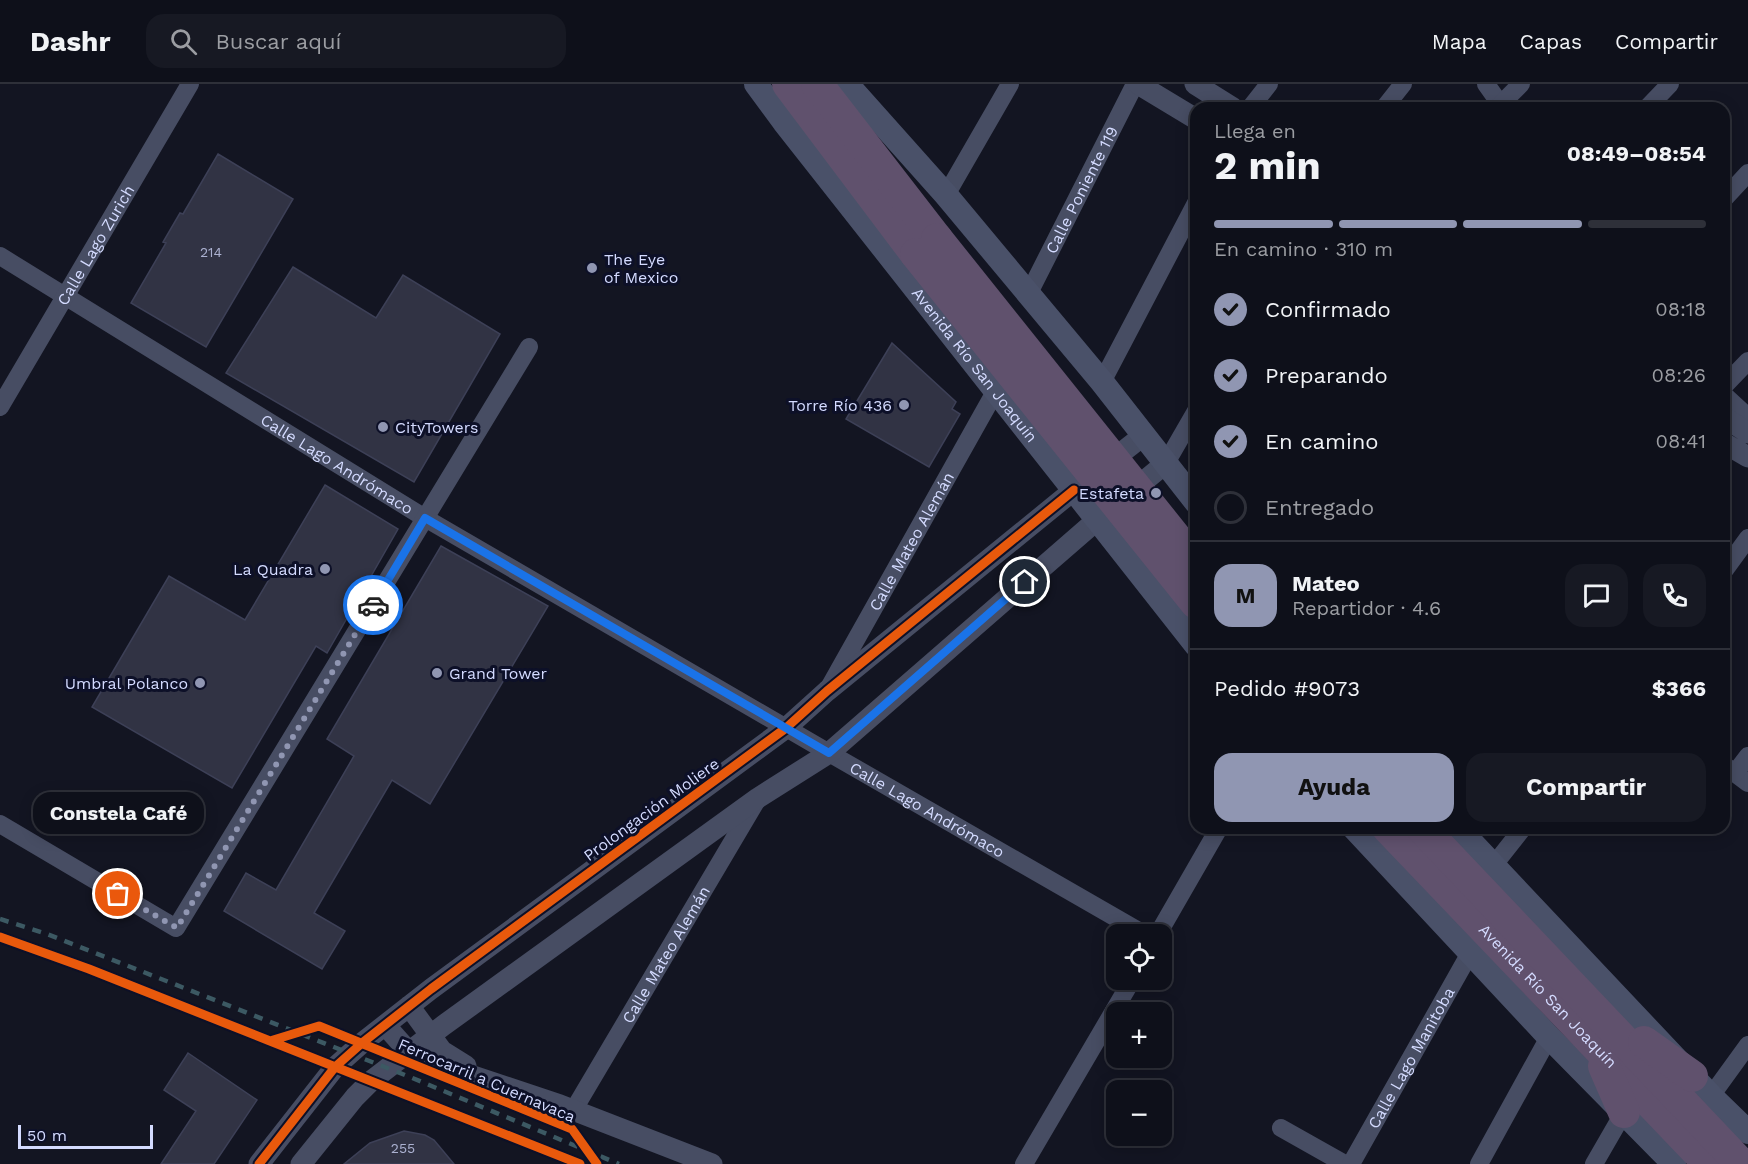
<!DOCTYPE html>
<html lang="es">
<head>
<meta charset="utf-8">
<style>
	:root { --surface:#0e101a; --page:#171923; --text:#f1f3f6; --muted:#9b9da2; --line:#2e3039; --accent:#9096b2 }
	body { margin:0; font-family:"Work Sans",sans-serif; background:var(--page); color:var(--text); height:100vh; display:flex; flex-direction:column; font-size:22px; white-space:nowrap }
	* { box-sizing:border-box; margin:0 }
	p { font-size:20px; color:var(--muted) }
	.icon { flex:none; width:33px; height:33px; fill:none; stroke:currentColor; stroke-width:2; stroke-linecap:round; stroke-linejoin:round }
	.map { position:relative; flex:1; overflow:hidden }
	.sheet { position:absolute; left:1190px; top:18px; width:540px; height:732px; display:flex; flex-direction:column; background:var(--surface); border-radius:18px; box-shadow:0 3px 15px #0003,0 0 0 2px var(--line) }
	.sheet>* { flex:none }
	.tools { position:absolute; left:1106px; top:840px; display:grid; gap:12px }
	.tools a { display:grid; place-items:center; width:66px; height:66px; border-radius:12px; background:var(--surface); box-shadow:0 3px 15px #0003,0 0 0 2px var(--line); font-size:30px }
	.scale { position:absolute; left:18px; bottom:15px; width:135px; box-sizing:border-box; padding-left:6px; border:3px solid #d4dbff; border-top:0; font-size:16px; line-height:21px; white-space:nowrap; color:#d4dbff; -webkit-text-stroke:4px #0d1028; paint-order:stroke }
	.pin { position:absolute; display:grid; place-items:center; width:51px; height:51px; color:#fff; margin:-26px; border:3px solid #fff; border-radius:50%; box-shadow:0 2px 6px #0007 }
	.courier { position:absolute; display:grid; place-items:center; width:60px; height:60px; margin:-30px; border:4px solid #1a73e8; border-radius:50%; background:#fff; color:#222; box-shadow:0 2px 8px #0007 }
	.bubble { position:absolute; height:42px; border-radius:18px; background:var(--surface); box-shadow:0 3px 15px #0003,0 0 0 2px var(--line); font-size:20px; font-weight:700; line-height:42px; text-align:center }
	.overview em { font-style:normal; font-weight:700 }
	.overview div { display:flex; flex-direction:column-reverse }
	.overview { display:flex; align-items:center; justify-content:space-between; height:102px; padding:0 24px }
	h1 { font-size:39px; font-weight:700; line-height:45px }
	.bar { display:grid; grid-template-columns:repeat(4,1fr); gap:9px 6px; align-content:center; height:72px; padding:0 24px }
	.bar i { height:8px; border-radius:4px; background:var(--line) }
	.bar .current { background:var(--accent) }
	.bar p { grid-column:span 4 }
	.line { display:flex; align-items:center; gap:15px; padding:0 24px; border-top:2px solid var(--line) }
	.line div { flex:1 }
	.round { display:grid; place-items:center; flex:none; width:63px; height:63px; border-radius:18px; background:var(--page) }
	ol { padding:0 24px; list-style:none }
	li { display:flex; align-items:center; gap:18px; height:66px }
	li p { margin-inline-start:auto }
	li .icon { padding:6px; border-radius:50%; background:var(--accent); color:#111; stroke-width:4 }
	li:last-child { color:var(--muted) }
	li i { width:33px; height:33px; border:3px solid var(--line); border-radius:50% }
	.action { display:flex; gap:12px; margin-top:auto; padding:12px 24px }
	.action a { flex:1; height:69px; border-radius:18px; background:var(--accent); color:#111; font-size:24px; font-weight:700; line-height:69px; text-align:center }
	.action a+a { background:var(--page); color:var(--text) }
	header { display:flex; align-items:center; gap:36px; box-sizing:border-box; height:84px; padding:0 30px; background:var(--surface); border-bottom:2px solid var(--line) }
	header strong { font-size:28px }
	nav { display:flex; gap:33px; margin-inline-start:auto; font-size:21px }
	.search { width:420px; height:54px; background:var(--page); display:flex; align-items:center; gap:15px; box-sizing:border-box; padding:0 21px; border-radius:18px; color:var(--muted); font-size:22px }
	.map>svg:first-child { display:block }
	.building { fill:#313344; stroke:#3d4057; stroke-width:1.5 }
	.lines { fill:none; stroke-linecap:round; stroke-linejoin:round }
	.minor { stroke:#474d63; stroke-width:18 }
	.tertiary { stroke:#474d63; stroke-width:21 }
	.secondary { stroke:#4a5169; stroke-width:24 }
	.motorway { stroke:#60516d; stroke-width:32 }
	.rail { stroke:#3c5963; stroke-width:4.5; stroke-dasharray:9 8; stroke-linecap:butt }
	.motorway-bridge { stroke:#60516d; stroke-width:32 }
	.cycleway-casing { stroke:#0d1028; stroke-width:13 }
	.cycleway { stroke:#e8590c; stroke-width:9 }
	.done { stroke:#9096b2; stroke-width:6; stroke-dasharray:0 10.8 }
	.route { stroke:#1a73e8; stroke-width:8 }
	.poi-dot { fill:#9096b2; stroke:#0d1028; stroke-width:2 }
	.labels { text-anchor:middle; stroke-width:6; stroke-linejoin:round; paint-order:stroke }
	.number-label { font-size:14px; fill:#abb1d0 }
	.street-label { font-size:16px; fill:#d4dbff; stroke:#0d1028 }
	.poi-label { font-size:16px; fill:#d4dbff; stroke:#0d1028; text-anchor:end }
</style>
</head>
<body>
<header>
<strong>Dashr</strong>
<div class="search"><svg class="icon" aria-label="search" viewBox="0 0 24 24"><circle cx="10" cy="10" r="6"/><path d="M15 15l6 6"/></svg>Buscar aquí</div>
<nav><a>Mapa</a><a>Capas</a><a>Compartir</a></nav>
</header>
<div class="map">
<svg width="1748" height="1080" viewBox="0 0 1748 1080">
	<rect width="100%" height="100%" fill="#131522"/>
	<path class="building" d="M 218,70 L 293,115 L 206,263 L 131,219 L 166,159 L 163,158 L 180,129 L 183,130 Z
		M 293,183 L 376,234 L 403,191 L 500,250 L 414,398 L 226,289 Z
		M 892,259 L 956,318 L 952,325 L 960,330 L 929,383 L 846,335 Z
		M 325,401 L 398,445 L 327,569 L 316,562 L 232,704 L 92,623 L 169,492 L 245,536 Z
		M 441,462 L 548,522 L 430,720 L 392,696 L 314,829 L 345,847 L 322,885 L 224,827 L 246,789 L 276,806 L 354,672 L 327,655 Z
		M 188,969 L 257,1016 L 214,1080 L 161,1080 L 196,1027 L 164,1006 Z
		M 404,1047 L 425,1051 L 434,1056 L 454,1080 L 344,1080 L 370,1059 Z"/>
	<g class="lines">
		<g class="minor">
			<path d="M 1486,0 L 1503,24"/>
			<path d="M 1500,21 L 1521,0"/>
			<path d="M 1250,24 L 1269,0"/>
			<path d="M 1384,24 L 1403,0"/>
			<path d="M 1647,24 L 1670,0"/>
			<path d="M 946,111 L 1010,0"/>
			<path d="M 1724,115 L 1748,89"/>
			<path id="s1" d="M 0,172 L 425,434 L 843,677 L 1144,850"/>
			<path id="s2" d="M 1028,211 L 1135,0"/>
			<path d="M 1102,298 L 1196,119"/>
			<path d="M 1724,302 L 1748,277"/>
			<path d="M 1724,311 L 1748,333"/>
			<path id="s3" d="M 0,323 L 190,0"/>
			<path d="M 1166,379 L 1196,327"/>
			<path d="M 1724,487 L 1748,454"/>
			<path id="s4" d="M 830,602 L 995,308"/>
			<path d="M 1724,681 L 1748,699"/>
			<path d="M 1735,689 L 1748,672"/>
			<path d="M 0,740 L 176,844 L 529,263"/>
			<path d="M 1493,782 L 1523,744"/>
			<path d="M 1158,850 L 1219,744"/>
			<path d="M 1711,1012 L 1748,961"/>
			<path id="s5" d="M 573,1027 L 757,716"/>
			<path d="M 1281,1044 L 1345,1080"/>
			<path d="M 1024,1080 L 1132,896"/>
			<path id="s6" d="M 1351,1080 L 1470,869"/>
			<path d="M 1479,1080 L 1549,953"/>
			<path d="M 1594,1080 L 1624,1028"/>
		</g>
		<path class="tertiary" d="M 1138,0 L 1196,35
			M 1195,0 L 1233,24
			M 1724,333 L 1748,349
			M 1724,359 L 1748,373
			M 409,922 L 442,967 L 466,982
			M 385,941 L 409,968 L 428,977 L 560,1021 L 712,1080
			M 259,1080 L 335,983 L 362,959 L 431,905 L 786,644 L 827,607 L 1074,406 L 1144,351
			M 301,1080 L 355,1013 L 371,997 L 444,941 L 758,714 L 829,669 L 1097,436 L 1166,379"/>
		<g class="secondary">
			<path id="s7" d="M 756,0 L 784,38 L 1196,561"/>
			<path d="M 847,0 L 946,111 L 1102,298 L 1196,418"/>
			<path d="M 1354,744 L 1549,953 L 1674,1080"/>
			<path d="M 1458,744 L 1711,1012 L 1748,1048"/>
		</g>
		<g class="motorway">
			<path d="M 788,0 L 916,170"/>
			<path d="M 817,0 L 937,155"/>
			<path id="s8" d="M 1388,744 L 1709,1080"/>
			<path d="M 1422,744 L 1741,1080"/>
			<path d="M 1644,958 L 1692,992"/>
			<path d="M 1604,982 L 1624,1028"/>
		</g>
		<path class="rail" d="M 0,835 L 47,850 L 410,993 L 619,1080"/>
		<path class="motorway-bridge" d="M 937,155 L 1196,479
			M 916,170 L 1196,519"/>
		<defs>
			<path id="cycleway" d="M 0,853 L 89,885 L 270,957 L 319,942 L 572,1045 L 597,1080
				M 270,957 L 580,1080
				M 259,1080 L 335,983 L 362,959 L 431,905 L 786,644 L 827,607 L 1074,406"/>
		</defs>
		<use href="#cycleway" class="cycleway-casing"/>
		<use href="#cycleway" class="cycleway"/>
	</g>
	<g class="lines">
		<path class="done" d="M 118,810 L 177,844 L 373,521"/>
		<path class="route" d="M 373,521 L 425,434 L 829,669 L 1025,498"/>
	</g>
	<g class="poi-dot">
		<circle cx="592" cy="184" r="6"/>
		<circle cx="904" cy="321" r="6"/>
		<circle cx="383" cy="343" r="6"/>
		<circle cx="1156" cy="409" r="6"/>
		<circle cx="325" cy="485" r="6"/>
		<circle cx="437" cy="589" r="6"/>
		<circle cx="200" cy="599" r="6"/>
	</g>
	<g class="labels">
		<g class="number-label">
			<text x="211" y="173">214</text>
			<text x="403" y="1069">255</text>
		</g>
		<g class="street-label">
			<text dy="6" stroke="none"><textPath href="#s2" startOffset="118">Calle Poniente 119</textPath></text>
			<text dy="6" stroke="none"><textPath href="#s3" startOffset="188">Calle Lago Zurich</textPath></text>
			<text dy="6" stroke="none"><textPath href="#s7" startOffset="356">Avenida Río San Joaquín</textPath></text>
			<text dy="6" stroke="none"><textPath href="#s1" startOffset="396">Calle Lago Andrómaco</textPath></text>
			<text dy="6" stroke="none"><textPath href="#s4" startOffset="166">Calle Mateo Alemán</textPath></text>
			<text transform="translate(651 725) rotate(-36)" y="6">Prolongación Moliere</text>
			<text dy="6" stroke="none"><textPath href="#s1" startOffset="1080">Calle Lago Andrómaco</textPath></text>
			<text dy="6" stroke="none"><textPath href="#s5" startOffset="182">Calle Mateo Alemán</textPath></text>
			<text dy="6" stroke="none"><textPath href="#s8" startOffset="232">Avenida Río San Joaquín</textPath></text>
			<text dy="6" stroke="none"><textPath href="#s6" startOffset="122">Calle Lago Manitoba</textPath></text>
			<text transform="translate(487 996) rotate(23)" y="6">Ferrocarril a Cuernavaca</text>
		</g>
		<g class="poi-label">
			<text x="604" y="181" text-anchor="start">The Eye<tspan x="604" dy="18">of Mexico</tspan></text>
			<text x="892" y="327">Torre Río 436</text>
			<text x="395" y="349" text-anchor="start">CityTowers</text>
			<text x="1144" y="415">Estafeta</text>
			<text x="313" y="491">La Quadra</text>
			<text x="449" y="595" text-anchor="start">Grand Tower</text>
			<text x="188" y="605">Umbral Polanco</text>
		</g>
	</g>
</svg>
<div class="tools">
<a><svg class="icon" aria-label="locate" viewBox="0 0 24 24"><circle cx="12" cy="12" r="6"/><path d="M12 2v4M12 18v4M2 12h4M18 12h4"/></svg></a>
<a>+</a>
<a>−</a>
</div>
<div class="scale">50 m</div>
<div class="pin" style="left:118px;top:810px;background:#ea580c"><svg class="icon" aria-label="bag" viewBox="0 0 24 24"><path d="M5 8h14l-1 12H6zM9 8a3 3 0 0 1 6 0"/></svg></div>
<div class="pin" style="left:1025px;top:498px;background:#1f2937"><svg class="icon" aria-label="home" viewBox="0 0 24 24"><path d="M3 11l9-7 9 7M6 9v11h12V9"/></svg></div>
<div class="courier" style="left:373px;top:521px"><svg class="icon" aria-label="car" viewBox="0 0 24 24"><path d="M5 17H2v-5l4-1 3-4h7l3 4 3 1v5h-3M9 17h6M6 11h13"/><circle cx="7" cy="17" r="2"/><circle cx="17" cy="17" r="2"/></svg></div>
<div class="bubble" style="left:33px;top:708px;width:171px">Constela Café</div>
<section class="sheet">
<div class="overview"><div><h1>2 min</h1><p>Llega en</p></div><em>08:49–08:54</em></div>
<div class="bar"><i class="current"></i><i class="current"></i><i class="current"></i><i></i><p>En camino · 310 m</p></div>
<ol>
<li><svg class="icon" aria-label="check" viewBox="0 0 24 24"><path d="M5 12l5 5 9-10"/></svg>Confirmado<p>08:18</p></li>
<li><svg class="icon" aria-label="check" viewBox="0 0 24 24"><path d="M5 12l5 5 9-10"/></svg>Preparando<p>08:26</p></li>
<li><svg class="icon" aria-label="check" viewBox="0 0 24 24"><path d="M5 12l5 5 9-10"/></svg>En camino<p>08:41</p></li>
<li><i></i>Entregado</li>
</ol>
<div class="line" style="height:108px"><b class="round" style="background:var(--accent);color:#111">M</b><div><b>Mateo</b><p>Repartidor · 4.6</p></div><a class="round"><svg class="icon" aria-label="chat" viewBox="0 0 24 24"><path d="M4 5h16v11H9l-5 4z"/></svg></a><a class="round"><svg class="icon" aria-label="phone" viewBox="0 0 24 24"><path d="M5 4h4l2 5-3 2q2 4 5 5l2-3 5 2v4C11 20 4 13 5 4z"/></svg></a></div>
<div class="line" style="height:78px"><div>Pedido #9073</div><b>$366</b></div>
<div class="action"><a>Ayuda</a><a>Compartir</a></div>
</section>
</div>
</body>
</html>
